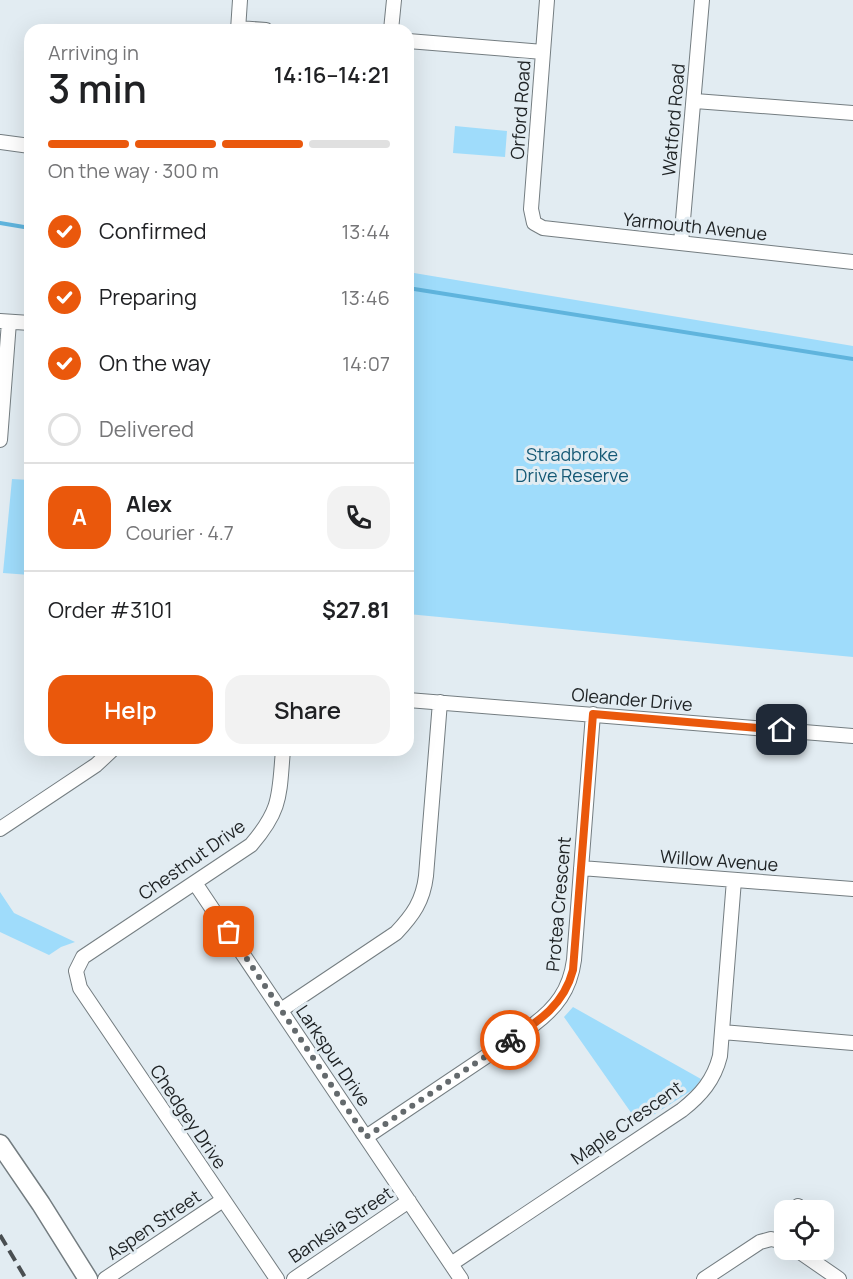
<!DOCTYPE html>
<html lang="en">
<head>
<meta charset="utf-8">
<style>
	:root { --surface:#fff; --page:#f2f2f2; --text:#202124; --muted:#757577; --line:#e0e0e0; --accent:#ea580c }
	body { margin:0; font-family:Manrope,sans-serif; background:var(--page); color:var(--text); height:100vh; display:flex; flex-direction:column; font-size:22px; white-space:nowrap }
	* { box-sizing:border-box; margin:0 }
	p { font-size:20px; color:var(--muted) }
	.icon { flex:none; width:33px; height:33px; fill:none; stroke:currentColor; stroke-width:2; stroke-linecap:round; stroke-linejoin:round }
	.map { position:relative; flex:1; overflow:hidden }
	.drawer { position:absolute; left:24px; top:24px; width:390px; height:732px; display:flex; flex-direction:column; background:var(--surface); border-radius:18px; box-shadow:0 6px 24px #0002 }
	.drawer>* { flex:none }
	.buttons { position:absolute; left:774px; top:1200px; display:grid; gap:12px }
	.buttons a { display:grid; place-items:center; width:60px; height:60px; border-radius:12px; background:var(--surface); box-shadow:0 6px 24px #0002; font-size:30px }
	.pin { position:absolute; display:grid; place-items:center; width:51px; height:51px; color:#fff; margin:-26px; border-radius:12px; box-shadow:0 3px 9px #0006 }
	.courier { position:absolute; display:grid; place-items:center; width:60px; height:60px; margin:-30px; border:4px solid #ea580c; border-radius:50%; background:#fff; color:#222; box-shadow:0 2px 8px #0007 }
	.head em { font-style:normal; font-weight:600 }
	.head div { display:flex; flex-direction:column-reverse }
	.head { display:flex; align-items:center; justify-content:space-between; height:102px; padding:0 24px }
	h1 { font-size:39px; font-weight:600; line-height:45px }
	.bar { display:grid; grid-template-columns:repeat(4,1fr); gap:9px 6px; align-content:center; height:72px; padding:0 24px }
	.bar i { height:8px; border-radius:4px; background:var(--line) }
	.bar .current { background:var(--accent) }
	.bar p { grid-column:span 4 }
	.line { display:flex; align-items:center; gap:15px; padding:0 24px; border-top:2px solid var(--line) }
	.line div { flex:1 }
	.round { display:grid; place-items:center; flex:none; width:63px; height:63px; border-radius:18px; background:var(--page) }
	ol { padding:0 24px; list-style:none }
	li { display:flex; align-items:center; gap:18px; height:66px }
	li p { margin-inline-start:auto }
	li .icon { padding:6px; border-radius:50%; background:var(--accent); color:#fff; stroke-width:4 }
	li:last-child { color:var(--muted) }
	li i { width:33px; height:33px; border:3px solid var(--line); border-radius:50% }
	.primary-button { display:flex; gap:12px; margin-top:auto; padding:12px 24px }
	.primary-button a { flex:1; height:69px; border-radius:18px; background:var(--accent); color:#fff; font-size:24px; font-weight:600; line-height:69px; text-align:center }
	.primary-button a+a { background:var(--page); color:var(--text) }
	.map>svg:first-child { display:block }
	.green { fill:#9fdcfb }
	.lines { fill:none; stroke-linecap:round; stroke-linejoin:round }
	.stream { stroke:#5fb4dd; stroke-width:4 }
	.street-casing { stroke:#747d81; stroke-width:16 }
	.secondary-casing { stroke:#747d81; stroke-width:21 }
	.street { stroke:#fff; stroke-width:14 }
	.secondary { stroke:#fff; stroke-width:18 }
	.rail { stroke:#4a4f52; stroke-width:4; stroke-dasharray:12 6; stroke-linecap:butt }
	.done { stroke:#646a6d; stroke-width:6; stroke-dasharray:0 10.8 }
	.route { stroke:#ea580c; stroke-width:8 }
	.labels { text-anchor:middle; stroke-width:6; stroke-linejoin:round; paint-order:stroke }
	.street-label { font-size:18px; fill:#202426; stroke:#e2ecf2 }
	.park-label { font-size:18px; fill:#155975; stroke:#e2ecf2 }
</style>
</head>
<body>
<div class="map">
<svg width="853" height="1279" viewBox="0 0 853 1279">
	<rect width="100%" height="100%" fill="#e2ecf2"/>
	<path class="green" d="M 455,126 L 507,131 L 505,157 L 453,153 Z
		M 408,272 L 853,346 L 853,657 L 408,614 Z
		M 12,479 L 30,480 L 30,575 L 3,573 Z
		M 0,892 L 14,913 L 75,942 L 61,947 L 49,955 L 0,932 Z
		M 573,1007 L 701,1079 L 694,1089 L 639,1124 L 564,1017 Z"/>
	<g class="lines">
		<path class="stream" d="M 0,223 L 30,228
			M 408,288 L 853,359"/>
		<defs>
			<path id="street" d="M 547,0 L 531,209 L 534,223 L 543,228 L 853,262
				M 238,28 L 266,30
				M 238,30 L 240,0
				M 391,30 L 394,0
				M 408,41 L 543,52
				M 695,101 L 853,113
				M 0,142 L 30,146
				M 681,243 L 702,0
				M 0,321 L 30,323
				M 0,440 L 9,322
				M 408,700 L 853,736
				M 0,829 L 96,765 L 112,750
				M 581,868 L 853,889
				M 195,883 L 461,1279
				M 281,1010 L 396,933 C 413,915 423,901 426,876 L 440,702
				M 722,1032 L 853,1043
				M 366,1137 L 533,1025 C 556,1008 570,990 574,960 L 593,714
				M 797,1210 L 798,1206
				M 797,1250 L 839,1279
				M 451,1264 L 682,1110 C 701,1095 714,1080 720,1056 L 734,880
				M 105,1279 L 223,1200
				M 277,1279 L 80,988 L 76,971 L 83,957 L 251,845 C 282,809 279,795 283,750
				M 294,1279 L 409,1201
				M 704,1279 L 760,1242 L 771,1239 L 784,1242"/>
			<path id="secondary" d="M 0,1144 L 41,1204 L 88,1279"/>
		</defs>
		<use href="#street" class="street-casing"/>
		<use href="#secondary" class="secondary-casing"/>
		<use href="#street" class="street"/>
		<use href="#secondary" class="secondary"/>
		<path class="rail" d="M 0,1235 L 26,1279"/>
	</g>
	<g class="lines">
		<path class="done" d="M 229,932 L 366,1137 L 510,1040"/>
		<path class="route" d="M 510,1040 C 539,1021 564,1005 573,970 L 593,714 L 782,730"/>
	</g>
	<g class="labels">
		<g class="street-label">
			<text transform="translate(521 110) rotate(-86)" y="6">Orford Road</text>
			<text transform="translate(674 120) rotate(-85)" y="6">Watford Road</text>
			<text transform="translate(695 227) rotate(6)" y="6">Yarmouth Avenue</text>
			<text transform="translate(632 700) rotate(5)" y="6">Oleander Drive</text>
			<text transform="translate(192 860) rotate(-35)" y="6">Chestnut Drive</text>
			<text transform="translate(719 861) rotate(4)" y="6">Willow Avenue</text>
			<text transform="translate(559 904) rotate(-85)" y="6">Protea Crescent</text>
			<text transform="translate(333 1056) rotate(56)" y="6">Larkspur Drive</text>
			<text transform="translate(188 1117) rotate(56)" y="6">Chedgey Drive</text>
			<text transform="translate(627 1123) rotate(-35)" y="6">Maple Crescent</text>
			<text transform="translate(154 1225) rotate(-34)" y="6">Aspen Street</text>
			<text transform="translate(341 1225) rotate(-34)" y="6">Banksia Street</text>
		</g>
		<g class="park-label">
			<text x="572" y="461">Stradbroke<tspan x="572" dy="21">Drive Reserve</tspan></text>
		</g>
	</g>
</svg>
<div class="buttons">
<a><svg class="icon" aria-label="locate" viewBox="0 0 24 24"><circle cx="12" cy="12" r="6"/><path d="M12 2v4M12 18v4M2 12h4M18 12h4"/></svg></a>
</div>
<div class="pin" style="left:229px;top:932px;background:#ea580c"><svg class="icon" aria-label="bag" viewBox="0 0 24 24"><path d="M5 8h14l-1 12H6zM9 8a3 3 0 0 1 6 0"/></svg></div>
<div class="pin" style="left:782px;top:730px;background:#1f2937"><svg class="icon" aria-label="home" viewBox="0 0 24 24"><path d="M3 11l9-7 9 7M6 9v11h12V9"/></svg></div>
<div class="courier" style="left:510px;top:1040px"><svg class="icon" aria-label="bike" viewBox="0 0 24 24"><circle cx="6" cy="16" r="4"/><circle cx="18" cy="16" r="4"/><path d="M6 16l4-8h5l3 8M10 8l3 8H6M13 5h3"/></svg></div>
<section class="drawer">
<div class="head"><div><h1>3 min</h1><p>Arriving in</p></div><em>14:16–14:21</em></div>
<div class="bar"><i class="current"></i><i class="current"></i><i class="current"></i><i></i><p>On the way · 300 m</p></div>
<ol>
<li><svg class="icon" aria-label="check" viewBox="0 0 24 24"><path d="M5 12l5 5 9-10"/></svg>Confirmed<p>13:44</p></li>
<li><svg class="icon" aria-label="check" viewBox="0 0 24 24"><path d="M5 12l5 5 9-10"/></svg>Preparing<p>13:46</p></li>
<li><svg class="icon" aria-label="check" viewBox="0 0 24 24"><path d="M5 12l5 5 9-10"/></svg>On the way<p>14:07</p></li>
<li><i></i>Delivered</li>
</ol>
<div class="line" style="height:108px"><b class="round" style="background:var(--accent);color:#fff">A</b><div><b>Alex</b><p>Courier · 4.7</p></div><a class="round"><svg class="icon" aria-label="phone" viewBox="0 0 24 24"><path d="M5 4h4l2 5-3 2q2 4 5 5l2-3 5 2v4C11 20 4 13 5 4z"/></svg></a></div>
<div class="line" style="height:78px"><div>Order #3101</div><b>$27.81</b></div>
<div class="primary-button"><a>Help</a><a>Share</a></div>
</section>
</div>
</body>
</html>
